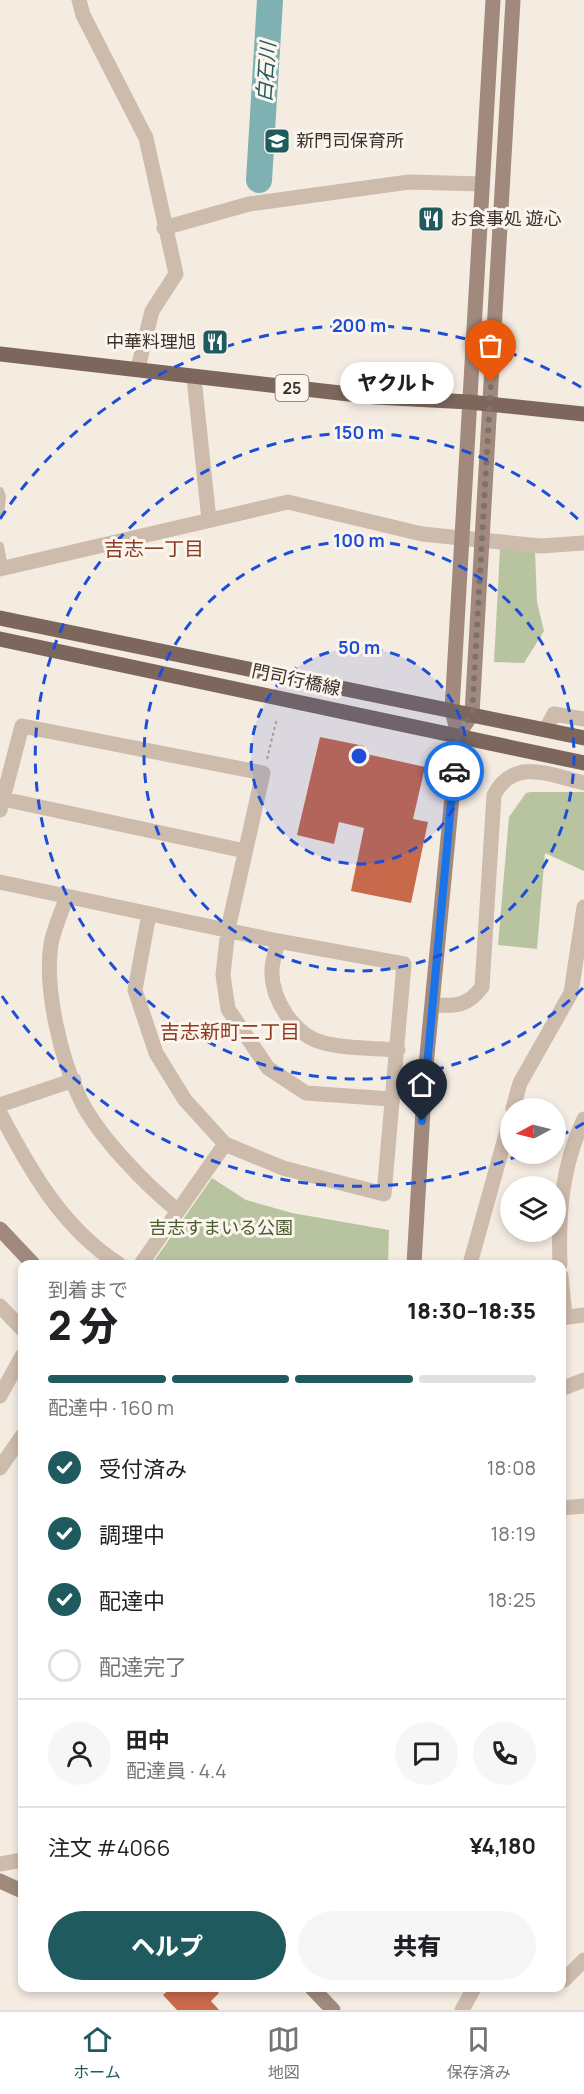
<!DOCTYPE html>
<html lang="ja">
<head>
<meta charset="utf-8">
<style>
	:root { --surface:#fff; --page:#f6f6f6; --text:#202124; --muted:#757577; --line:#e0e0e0; --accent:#1f5a5e }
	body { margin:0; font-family:Manrope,"Noto Sans JP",sans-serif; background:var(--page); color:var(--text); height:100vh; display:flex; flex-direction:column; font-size:22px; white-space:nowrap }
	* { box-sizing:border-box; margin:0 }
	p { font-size:20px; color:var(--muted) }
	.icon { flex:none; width:33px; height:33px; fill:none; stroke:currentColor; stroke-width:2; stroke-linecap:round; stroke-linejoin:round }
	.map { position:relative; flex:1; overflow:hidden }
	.panel { position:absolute; left:18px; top:1260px; width:548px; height:732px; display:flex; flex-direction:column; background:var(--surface); border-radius:12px; box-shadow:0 3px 9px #0003 }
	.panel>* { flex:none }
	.needle { width:39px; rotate:263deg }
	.fabs { position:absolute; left:500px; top:1098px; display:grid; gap:12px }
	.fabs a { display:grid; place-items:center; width:66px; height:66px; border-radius:50%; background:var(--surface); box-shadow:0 3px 9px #0003; font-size:30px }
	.pin { position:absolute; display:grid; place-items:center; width:51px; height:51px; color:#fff; margin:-62px -26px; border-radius:50% 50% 50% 0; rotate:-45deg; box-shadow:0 0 6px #0007 }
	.pin .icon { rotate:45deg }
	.courier { position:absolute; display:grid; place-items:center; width:60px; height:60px; margin:-30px; border:4px solid #1a73e8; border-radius:50%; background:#fff; color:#222; box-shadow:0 2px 8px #0007 }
	.bubble { position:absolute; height:42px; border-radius:21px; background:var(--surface); box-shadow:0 3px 9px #0003; font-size:20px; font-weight:800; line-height:42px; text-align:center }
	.head em { font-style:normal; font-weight:800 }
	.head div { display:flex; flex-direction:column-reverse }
	.head { display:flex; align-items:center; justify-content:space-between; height:102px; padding:0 30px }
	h1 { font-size:39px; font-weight:800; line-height:45px }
	.bar { display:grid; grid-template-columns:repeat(4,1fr); gap:9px 6px; align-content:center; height:72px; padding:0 30px }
	.bar i { height:8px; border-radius:4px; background:var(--line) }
	.bar .selected { background:var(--accent) }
	.bar p { grid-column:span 4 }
	.line { display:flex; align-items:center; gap:15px; padding:0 30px; border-top:2px solid var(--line) }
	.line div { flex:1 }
	.round { display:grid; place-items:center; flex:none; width:63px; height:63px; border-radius:32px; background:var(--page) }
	ol { padding:0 30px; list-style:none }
	li { display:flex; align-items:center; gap:18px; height:66px }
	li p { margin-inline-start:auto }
	li .icon { padding:6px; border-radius:50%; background:var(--accent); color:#fff; stroke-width:4 }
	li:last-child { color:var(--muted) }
	li i { width:33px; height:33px; border:3px solid var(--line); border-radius:50% }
	.primary-button { display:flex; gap:12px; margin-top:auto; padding:12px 30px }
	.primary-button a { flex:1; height:69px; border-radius:36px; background:var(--accent); color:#fff; font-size:24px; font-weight:800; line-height:69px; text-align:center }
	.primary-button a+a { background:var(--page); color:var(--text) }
	.tab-bar { display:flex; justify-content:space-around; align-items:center; height:84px; border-top:2px solid var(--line); background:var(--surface); font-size:16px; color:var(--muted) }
	.tab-bar a { display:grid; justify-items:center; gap:3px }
	.tab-bar .selected { color:var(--accent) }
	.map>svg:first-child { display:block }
	.green { fill:#b8c4a0 }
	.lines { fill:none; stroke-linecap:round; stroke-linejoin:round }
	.river { stroke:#7fb0b2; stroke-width:26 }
	.building { fill:#c8694b }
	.path { stroke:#b9a596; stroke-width:2; stroke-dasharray:3 3; stroke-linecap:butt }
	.lane { stroke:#cdbbac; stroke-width:8 }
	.street { stroke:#cdbbac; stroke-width:15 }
	.secondary { stroke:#a18a7d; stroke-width:15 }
	.primary { stroke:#7d675c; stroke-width:15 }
	.done { stroke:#7c716b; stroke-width:6; stroke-dasharray:0 10.8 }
	.route { stroke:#1a73e8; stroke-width:8 }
	.ring { fill:none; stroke:#1d4ed8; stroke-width:3; stroke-dasharray:10 8 }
	.labels { text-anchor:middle; stroke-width:6; stroke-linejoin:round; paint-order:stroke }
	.shield { fill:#fbf5ee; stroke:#756b66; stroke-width:1.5 }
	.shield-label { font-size:16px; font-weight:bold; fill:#3b302b }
	.poi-label { font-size:18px; fill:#3b302b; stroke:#fbf5ee; text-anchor:start }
	.street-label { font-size:18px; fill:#3b302b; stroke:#fbf5ee }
	.park-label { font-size:18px; fill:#4a5a2e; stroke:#fbf5ee }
	.water-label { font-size:20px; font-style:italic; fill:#1f5a5e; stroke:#fbf5ee }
	.neighbourhood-label { font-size:20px; fill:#8c3b22; stroke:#fbf5ee }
	.centre { fill:#1d4ed8; stroke:#fbf5ee; stroke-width:3 }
	.ring-label { font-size:18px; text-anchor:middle; font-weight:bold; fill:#1d4ed8; stroke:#fbf5ee; stroke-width:6; stroke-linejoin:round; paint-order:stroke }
</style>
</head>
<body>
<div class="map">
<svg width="584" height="2010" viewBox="0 0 584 2010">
	<rect width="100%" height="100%" fill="#f4ebe1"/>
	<path class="green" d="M 500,549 L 535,551 L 537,602 L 544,631 L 524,663 L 494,662 Z
		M 531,792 L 584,792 L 584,871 L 545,853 L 537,949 L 498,945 L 509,817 L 526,793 Z
		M 212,1178 L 246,1200 L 292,1213 L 389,1230 L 388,1264 L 152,1264 Z"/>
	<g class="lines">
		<path class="river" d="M 259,180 L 270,0"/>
	</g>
	<path class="building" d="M 320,737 L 364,746 L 362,753 L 425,767 L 413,819 L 428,822 L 411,903 L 351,891 L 364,828 L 339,822 L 334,844 L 297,835 Z
		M 171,1988 L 213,1988 L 219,1993 L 211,2001 L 219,2010 L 177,2010 L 163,1995 Z"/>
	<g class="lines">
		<path class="path" d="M 267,759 L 277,718"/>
		<path class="lane" d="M 0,491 L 2,497 L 0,514
			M 0,546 L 4,568"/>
		<path class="street" d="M 79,0 L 83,15 L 146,138 L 176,274 L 152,311 L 138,368
			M 164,228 L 249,204 L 409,182 L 482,184
			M 194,378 L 209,520
			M 0,569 L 288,502 L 422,534 L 541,546 L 584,543
			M 546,729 L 554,714 L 584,719
			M 3,799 L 245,851
			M 0,810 L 22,726 L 263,773 L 228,929 L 223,975 L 228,1009 L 268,1068 L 306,1093 L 391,1099
			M 0,882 L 278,941 L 404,964 L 384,1194 L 283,1168 L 225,1144 L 185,1100 L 156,1053 L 135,990 L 149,914
			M 67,896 C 62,911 54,928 51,944 C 44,990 61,1059 81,1101 C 100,1138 146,1185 178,1211
			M 278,941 C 276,950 273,959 272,968 C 270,998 294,1036 324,1043 C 347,1049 374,1048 398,1050
			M 433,1005 C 455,1006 467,1007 482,987 L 494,795 C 514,757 550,775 584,783
			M 0,1105 L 74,1080
			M 513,1108 L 520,1083 L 571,993 L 584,907
			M 0,1113 C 30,1170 63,1229 119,1264
			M 141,1264 L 225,1144
			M 470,1264 L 510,1120
			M 560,1264 C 558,1213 562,1166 584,1119
			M 561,1276 L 565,1317
			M 0,1306 L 22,1329
			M 561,1318 L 584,1315
			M 561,1389 L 584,1380
			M 0,1396 L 22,1356
			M 0,1468 L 22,1436
			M 561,1508 L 584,1506
			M 0,1864 L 22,1860
			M 561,1979 L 564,1980 L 584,1960
			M 462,2010 L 474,1988"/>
		<path class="secondary" d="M 458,735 L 472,714 L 513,0
			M 0,1229 L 33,1264
			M 414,1264 L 425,1076 L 458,735 L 452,710 L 493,0
			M 0,1881 L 22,1891
			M 312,1988 L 333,2010"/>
		<path class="primary" d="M 0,354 L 375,397 L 469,402 L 584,414
			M 0,618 L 584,738
			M 0,639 L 584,763"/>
	</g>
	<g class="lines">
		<path class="done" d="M 454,771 L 458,735 L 472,714 L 491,382"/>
		<path class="route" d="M 422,1121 L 454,771"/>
	</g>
	<circle cx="359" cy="756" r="108" fill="#1d4ed8" fill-opacity=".12"/>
	<g class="ring">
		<circle cx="359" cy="756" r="108"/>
		<circle cx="359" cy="756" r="215"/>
		<path d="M583 988A323 323 0 1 1 583 524"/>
		<path d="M584 1123A430 430 0 0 1 558 1137M520 1155A430 430 0 0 1 0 993M0 519A430 430 0 0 1 584 389"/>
	</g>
	<defs>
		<symbol id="school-square" viewBox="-11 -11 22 22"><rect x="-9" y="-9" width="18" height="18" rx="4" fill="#1f5a5e" stroke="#fbf5ee"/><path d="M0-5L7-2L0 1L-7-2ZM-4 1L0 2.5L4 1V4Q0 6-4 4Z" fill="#fff"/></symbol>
		<symbol id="restaurant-square" viewBox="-11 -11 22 22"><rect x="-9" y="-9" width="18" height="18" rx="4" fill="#1f5a5e" stroke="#fbf5ee"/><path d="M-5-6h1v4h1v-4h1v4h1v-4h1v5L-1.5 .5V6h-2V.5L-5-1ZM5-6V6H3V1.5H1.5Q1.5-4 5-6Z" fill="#fff"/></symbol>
	</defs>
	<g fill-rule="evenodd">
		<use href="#school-square" x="262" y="126" width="30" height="30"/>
		<use href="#restaurant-square" x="416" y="204" width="30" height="30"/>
		<use href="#restaurant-square" x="200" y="327" width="30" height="30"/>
	</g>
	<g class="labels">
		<rect class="shield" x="275.5" y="375" width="33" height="26" rx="4.5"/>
		<g class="shield-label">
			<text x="292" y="394">25</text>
		</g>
		<g class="poi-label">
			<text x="296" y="147">新門司保育所</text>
			<text x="450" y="225">お食事処 遊心</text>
			<text x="196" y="348" text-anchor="end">中華料理旭</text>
		</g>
		<g class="street-label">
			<text transform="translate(296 680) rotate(12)" y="6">門司行橋線</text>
		</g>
		<g class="park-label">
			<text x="221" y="1234">吉志すまいる公園</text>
		</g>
		<g class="water-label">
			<text transform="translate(266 72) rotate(-86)" y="7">白石川</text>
		</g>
		<g class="neighbourhood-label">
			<text x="154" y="556">吉志一丁目</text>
			<text x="230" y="1039">吉志新町二丁目</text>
		</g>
	</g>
	<circle cx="359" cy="756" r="9" class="centre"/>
	<g class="ring-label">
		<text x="359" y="332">200 m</text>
		<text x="359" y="439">150 m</text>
		<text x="359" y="547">100 m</text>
		<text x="359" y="654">50 m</text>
	</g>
</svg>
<div class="fabs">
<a><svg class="needle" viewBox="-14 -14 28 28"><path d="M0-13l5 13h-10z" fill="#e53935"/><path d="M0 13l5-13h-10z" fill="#757577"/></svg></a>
<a><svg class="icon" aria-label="layers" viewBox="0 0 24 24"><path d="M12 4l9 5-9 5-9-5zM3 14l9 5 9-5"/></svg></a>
</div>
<div class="pin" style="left:491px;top:382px;background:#ea580c"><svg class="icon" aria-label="bag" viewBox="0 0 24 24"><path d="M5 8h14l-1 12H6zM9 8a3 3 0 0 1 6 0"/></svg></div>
<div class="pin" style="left:422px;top:1121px;background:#1f2937"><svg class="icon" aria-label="home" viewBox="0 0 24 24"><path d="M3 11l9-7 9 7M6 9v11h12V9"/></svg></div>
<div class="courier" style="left:454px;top:771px"><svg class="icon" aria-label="car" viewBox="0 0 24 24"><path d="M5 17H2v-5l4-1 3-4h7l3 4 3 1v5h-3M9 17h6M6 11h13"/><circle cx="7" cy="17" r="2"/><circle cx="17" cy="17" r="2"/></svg></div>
<div class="bubble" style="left:340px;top:362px;width:114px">ヤクルト</div>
<section class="panel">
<div class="head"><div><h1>2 分</h1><p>到着まで</p></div><em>18:30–18:35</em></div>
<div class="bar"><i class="selected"></i><i class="selected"></i><i class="selected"></i><i></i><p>配達中 · 160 m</p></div>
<ol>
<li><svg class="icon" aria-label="check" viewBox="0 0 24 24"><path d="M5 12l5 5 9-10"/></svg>受付済み<p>18:08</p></li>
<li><svg class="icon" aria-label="check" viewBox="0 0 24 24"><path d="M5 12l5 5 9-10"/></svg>調理中<p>18:19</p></li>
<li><svg class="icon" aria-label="check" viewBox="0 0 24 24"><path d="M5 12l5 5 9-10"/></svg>配達中<p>18:25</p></li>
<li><i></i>配達完了</li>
</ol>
<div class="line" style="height:108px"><a class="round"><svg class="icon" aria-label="person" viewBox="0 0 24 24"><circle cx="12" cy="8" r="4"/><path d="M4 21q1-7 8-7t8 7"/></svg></a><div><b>田中</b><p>配達員 · 4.4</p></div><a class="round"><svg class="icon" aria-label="chat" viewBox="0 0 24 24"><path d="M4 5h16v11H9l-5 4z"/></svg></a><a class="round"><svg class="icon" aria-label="phone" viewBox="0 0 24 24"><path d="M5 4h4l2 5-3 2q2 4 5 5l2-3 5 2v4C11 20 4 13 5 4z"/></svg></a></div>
<div class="line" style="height:78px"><div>注文 #4066</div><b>¥4,180</b></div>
<div class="primary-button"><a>ヘルプ</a><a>共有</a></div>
</section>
</div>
<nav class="tab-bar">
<a class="selected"><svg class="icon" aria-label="home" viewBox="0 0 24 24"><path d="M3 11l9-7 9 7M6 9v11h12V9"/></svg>ホーム</a>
<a><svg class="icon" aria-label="map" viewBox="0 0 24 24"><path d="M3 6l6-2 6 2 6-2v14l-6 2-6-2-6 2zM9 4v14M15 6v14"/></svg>地図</a>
<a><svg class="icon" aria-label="saved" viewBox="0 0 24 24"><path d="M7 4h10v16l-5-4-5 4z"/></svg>保存済み</a>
</nav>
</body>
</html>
